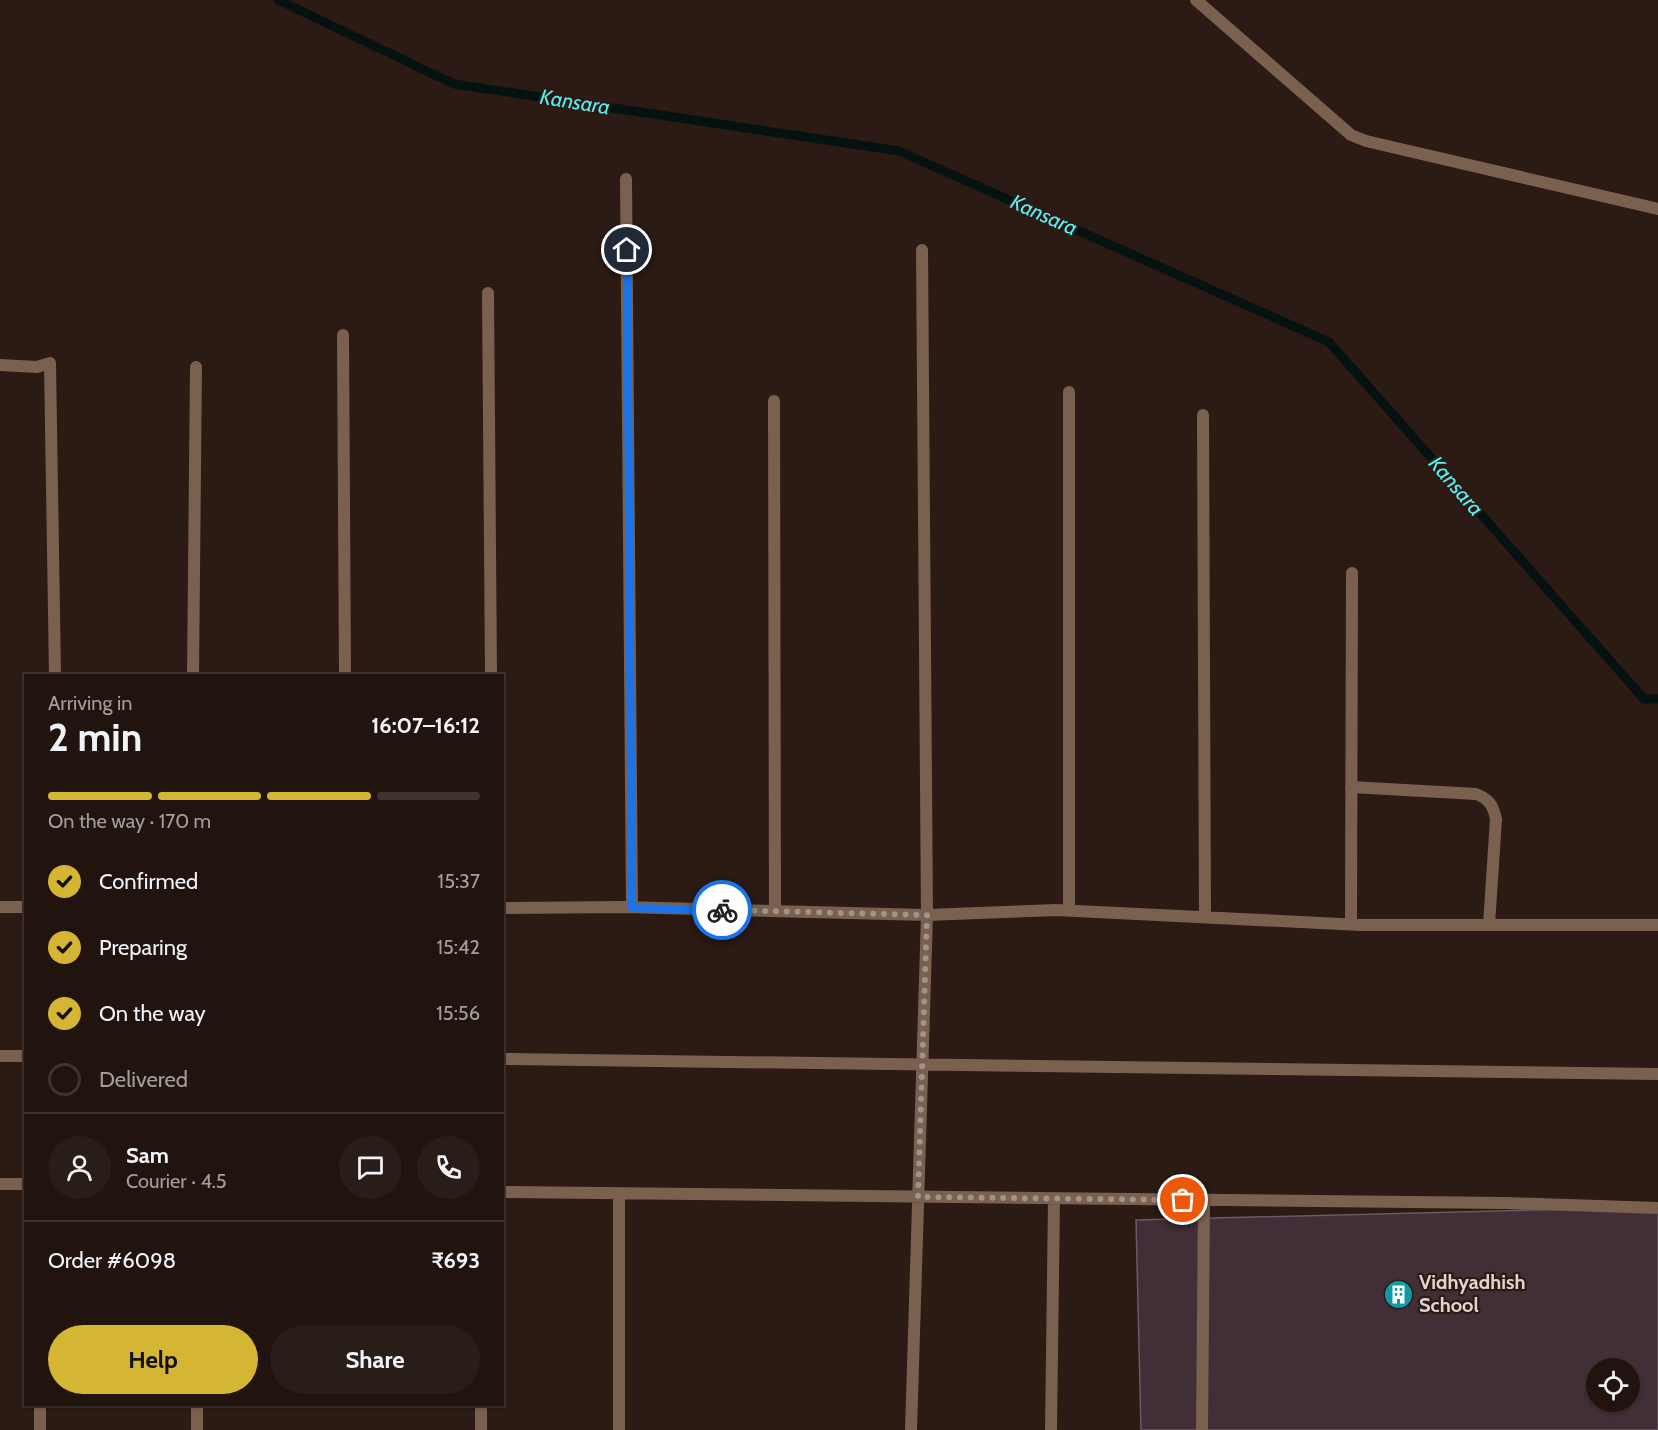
<!DOCTYPE html>
<html lang="en">
<head>
<meta charset="utf-8">
<style>
	:root { --surface:#21140f; --page:#291d18; --text:#f1f3f6; --muted:#a29e9e; --line:#3e332f; --accent:#d5b534 }
	body { margin:0; font-family:Cabin,sans-serif; background:var(--page); color:var(--text); height:100vh; display:flex; flex-direction:column; font-size:22px; white-space:nowrap }
	* { box-sizing:border-box; margin:0 }
	p { font-size:20px; color:var(--muted) }
	.icon { flex:none; width:33px; height:33px; fill:none; stroke:currentColor; stroke-width:2; stroke-linecap:round; stroke-linejoin:round }
	.map { position:relative; flex:1; overflow:hidden }
	.sheet { position:absolute; left:24px; top:674px; width:480px; height:732px; display:flex; flex-direction:column; background:var(--surface); border-radius:0px; box-shadow:0 2px 4px #0004,0 0 0 2px var(--line) }
	.sheet>* { flex:none }
	.fabs { position:absolute; left:1586px; top:1358px; display:grid; gap:12px }
	.fabs a { display:grid; place-items:center; width:54px; height:54px; border-radius:50%; background:var(--surface); box-shadow:0 2px 4px #0004,0 0 0 2px var(--line); font-size:30px }
	.pin { position:absolute; display:grid; place-items:center; width:51px; height:51px; color:#fff; margin:-26px; border:3px solid #fff; border-radius:50%; box-shadow:0 2px 6px #0007 }
	.courier { position:absolute; display:grid; place-items:center; width:60px; height:60px; margin:-30px; border:4px solid #1a73e8; border-radius:50%; background:#fff; color:#222; box-shadow:0 2px 8px #0007 }
	.overview em { font-style:normal; font-weight:800 }
	.overview div { display:flex; flex-direction:column-reverse }
	.overview { display:flex; align-items:center; justify-content:space-between; height:102px; padding:0 24px }
	h1 { font-size:39px; font-weight:800; line-height:45px }
	.bar { display:grid; grid-template-columns:repeat(4,1fr); gap:9px 6px; align-content:center; height:72px; padding:0 24px }
	.bar i { height:8px; border-radius:4px; background:var(--line) }
	.bar .selected { background:var(--accent) }
	.bar p { grid-column:span 4 }
	.line { display:flex; align-items:center; gap:15px; padding:0 24px; border-top:2px solid var(--line) }
	.line div { flex:1 }
	.round { display:grid; place-items:center; flex:none; width:63px; height:63px; border-radius:32px; background:var(--page) }
	ol { padding:0 24px; list-style:none }
	li { display:flex; align-items:center; gap:18px; height:66px }
	li p { margin-inline-start:auto }
	li .icon { padding:6px; border-radius:50%; background:var(--accent); color:#111; stroke-width:4 }
	li:last-child { color:var(--muted) }
	li i { width:33px; height:33px; border:3px solid var(--line); border-radius:50% }
	.cta { display:flex; gap:12px; margin-top:auto; padding:12px 24px }
	.cta a { flex:1; height:69px; border-radius:36px; background:var(--accent); color:#111; font-size:24px; font-weight:800; line-height:69px; text-align:center }
	.cta a+a { background:var(--page); color:var(--text) }
	.map>svg:first-child { display:block }
	.lines { fill:none; stroke-linecap:round; stroke-linejoin:round }
	.stream { stroke:#061212; stroke-width:9 }
	.building { fill:#412e37; stroke:#6d5963; stroke-width:1.5; fill-rule:evenodd }
	.minor { stroke:#7a614f; stroke-width:12 }
	.done { stroke:#a0928d; stroke-width:6; stroke-dasharray:0 10.8 }
	.route { stroke:#1a73e8; stroke-width:8 }
	.labels { text-anchor:middle; stroke-width:4.5; stroke-linejoin:round; paint-order:stroke }
	.poi-label { font-size:20px; font-weight:bold; fill:#dfd3ce; stroke:#2c1a14; text-anchor:start }
	.water-label { font-size:21px; font-style:italic; fill:#5beff0; stroke:#2c1a14 }
</style>
</head>
<body>
<div class="map">
<svg width="1658" height="1430" viewBox="0 0 1658 1430">
	<rect width="100%" height="100%" fill="#2c1a14"/>
	<g class="lines">
		<path class="stream" d="M 278,0 L 454,84 L 899,151 L 1329,342 L 1644,699 L 1658,699"/>
	</g>
	<path class="building" d="M 1658,1207 L 1658,1430 L 1141,1430 L 1136,1220 ZM 1596,1368 L 1629,1368 L 1629,1401 L 1596,1401 Z"/>
	<g class="lines">
		<path class="minor" d="M 1196,0 L 1351,135 L 1366,141 L 1658,209
			M 626,179 L 632,907
			M 488,293 L 491,675
			M 343,335 L 345,675
			M 0,365 L 37,367 L 50,363 L 55,675
			M 774,401 L 775,911
			M 1203,415 L 1205,917
			M 193,675 L 196,367
			M 1351,787 L 1476,794 C 1489,799 1493,805 1496,819 L 1489,925
			M 0,907 L 26,907
			M 502,908 L 625,907 L 927,915 L 1056,910 L 1361,925 L 1658,925
			M 1069,911 L 1069,392
			M 1351,924 L 1352,573
			M 0,1056 L 26,1056
			M 502,1059 L 1658,1074
			M 0,1184 L 26,1184
			M 502,1192 L 1505,1203 L 1658,1208
			M 197,1404 L 197,1430
			M 481,1404 L 481,1430
			M 40,1430 L 40,1404
			M 619,1430 L 619,1193
			M 911,1430 L 927,915 L 922,250
			M 1051,1430 L 1054,1199
			M 1202,1430 L 1204,1200"/>
	</g>
	<g class="lines">
		<path class="done" d="M 722,910 L 927,915 L 918,1197 L 1183,1200"/>
		<path class="route" d="M 627,250 L 632,908 L 722,910"/>
	</g>
	<defs>
		<symbol id="building-disc" viewBox="-11 -11 22 22"><circle r="9.5" fill="#0f9aa8" stroke="#2c1a14"/><path d="M-4-6H4V6H1V3H-1V6H-4ZM-2.5-4.3h1.7v1.8h-1.7ZM.8-4.3h1.7v1.8H.8ZM-2.5-1h1.7V.8h-1.7ZM.8-1h1.7V.8H.8Z" fill="#fff"/></symbol>
	</defs>
	<g fill-rule="evenodd">
		<use href="#building-disc" x="1382" y="1278" width="33" height="33"/>
	</g>
	<g class="labels">
		<g class="poi-label">
			<text x="1419" y="1289">Vidhyadhish<tspan x="1419" dy="23">School</tspan></text>
		</g>
		<g class="water-label">
			<text transform="translate(575 102) rotate(9)" y="7">Kansara</text>
			<text transform="translate(1044 215) rotate(24)" y="7">Kansara</text>
			<text transform="translate(1456 486) rotate(49)" y="7">Kansara</text>
		</g>
	</g>
</svg>
<div class="fabs">
<a><svg class="icon" aria-label="locate" viewBox="0 0 24 24"><circle cx="12" cy="12" r="6"/><path d="M12 2v4M12 18v4M2 12h4M18 12h4"/></svg></a>
</div>
<div class="pin" style="left:1183px;top:1200px;background:#ea580c"><svg class="icon" aria-label="bag" viewBox="0 0 24 24"><path d="M5 8h14l-1 12H6zM9 8a3 3 0 0 1 6 0"/></svg></div>
<div class="pin" style="left:627px;top:250px;background:#1f2937"><svg class="icon" aria-label="home" viewBox="0 0 24 24"><path d="M3 11l9-7 9 7M6 9v11h12V9"/></svg></div>
<div class="courier" style="left:722px;top:910px"><svg class="icon" aria-label="bike" viewBox="0 0 24 24"><circle cx="6" cy="16" r="4"/><circle cx="18" cy="16" r="4"/><path d="M6 16l4-8h5l3 8M10 8l3 8H6M13 5h3"/></svg></div>
<section class="sheet">
<div class="overview"><div><h1>2 min</h1><p>Arriving in</p></div><em>16:07–16:12</em></div>
<div class="bar"><i class="selected"></i><i class="selected"></i><i class="selected"></i><i></i><p>On the way · 170 m</p></div>
<ol>
<li><svg class="icon" aria-label="check" viewBox="0 0 24 24"><path d="M5 12l5 5 9-10"/></svg>Confirmed<p>15:37</p></li>
<li><svg class="icon" aria-label="check" viewBox="0 0 24 24"><path d="M5 12l5 5 9-10"/></svg>Preparing<p>15:42</p></li>
<li><svg class="icon" aria-label="check" viewBox="0 0 24 24"><path d="M5 12l5 5 9-10"/></svg>On the way<p>15:56</p></li>
<li><i></i>Delivered</li>
</ol>
<div class="line" style="height:108px"><a class="round"><svg class="icon" aria-label="person" viewBox="0 0 24 24"><circle cx="12" cy="8" r="4"/><path d="M4 21q1-7 8-7t8 7"/></svg></a><div><b>Sam</b><p>Courier · 4.5</p></div><a class="round"><svg class="icon" aria-label="chat" viewBox="0 0 24 24"><path d="M4 5h16v11H9l-5 4z"/></svg></a><a class="round"><svg class="icon" aria-label="phone" viewBox="0 0 24 24"><path d="M5 4h4l2 5-3 2q2 4 5 5l2-3 5 2v4C11 20 4 13 5 4z"/></svg></a></div>
<div class="line" style="height:78px"><div>Order #6098</div><b>₹693</b></div>
<div class="cta"><a>Help</a><a>Share</a></div>
</section>
</div>
</body>
</html>
